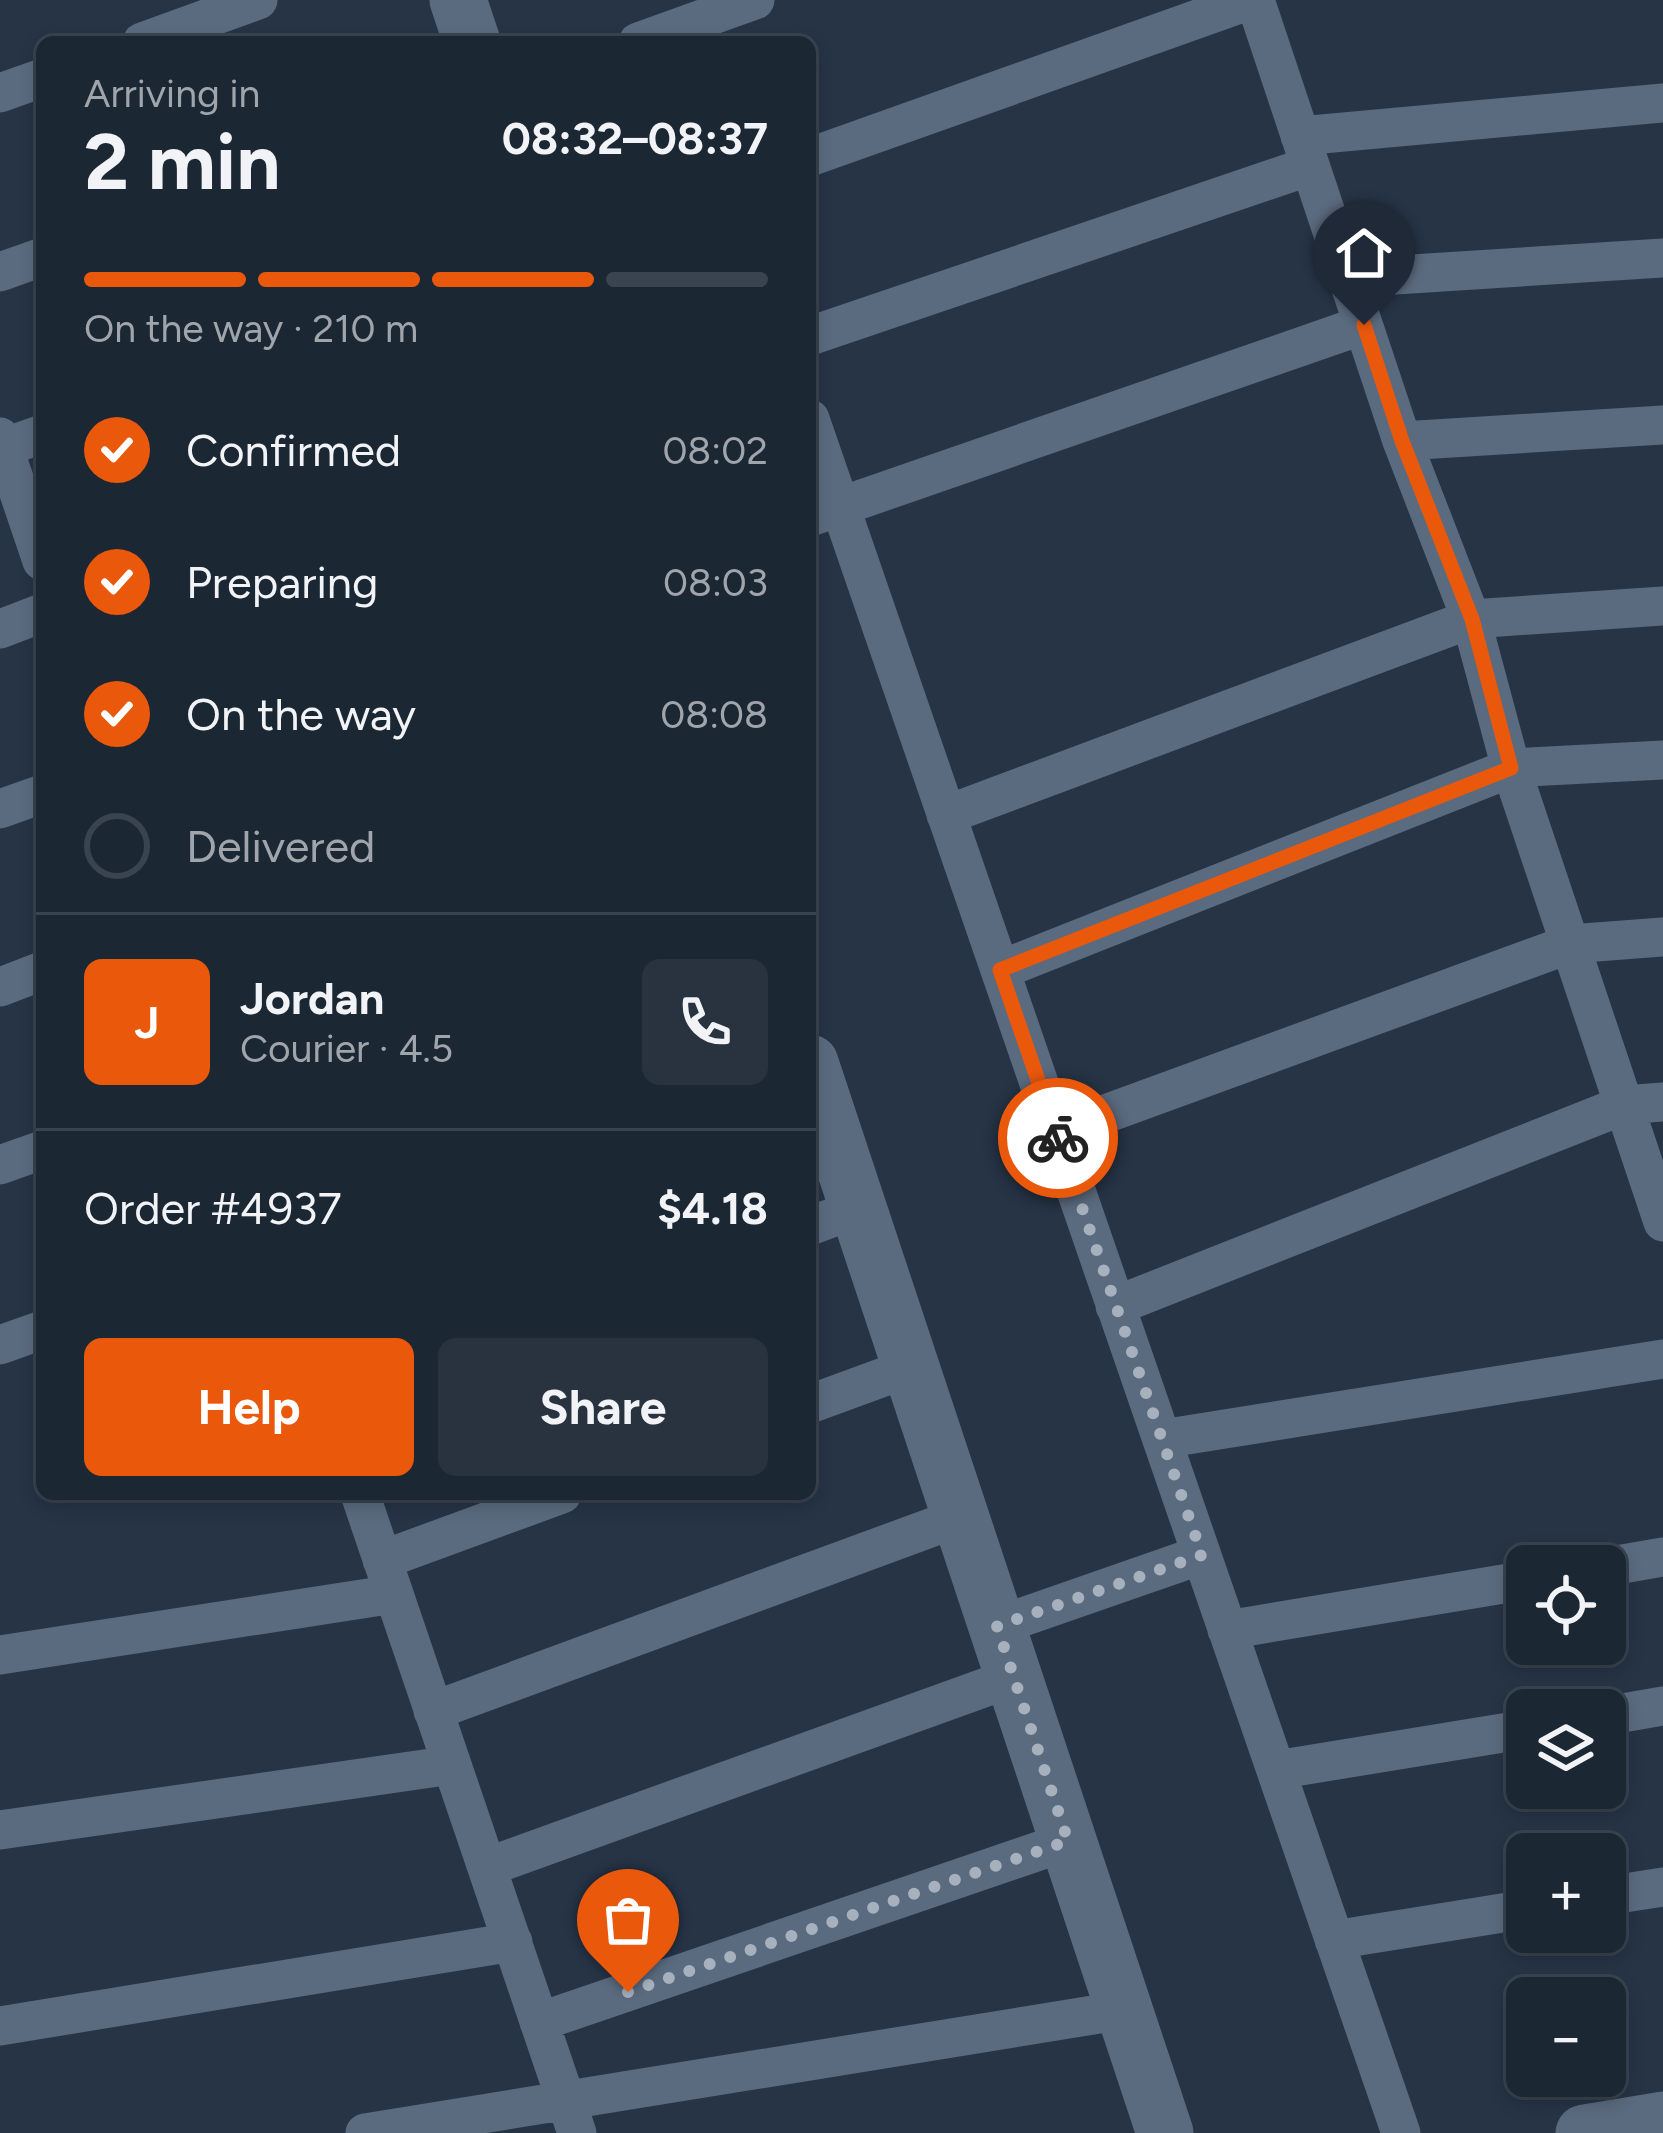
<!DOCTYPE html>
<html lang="en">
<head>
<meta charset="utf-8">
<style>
	:root { --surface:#1c2734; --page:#293340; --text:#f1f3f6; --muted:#a0a5ac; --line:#3a444f; --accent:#ea580c }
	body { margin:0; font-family:Figtree,sans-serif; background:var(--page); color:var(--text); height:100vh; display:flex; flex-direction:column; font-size:45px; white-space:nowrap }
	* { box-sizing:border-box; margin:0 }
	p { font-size:39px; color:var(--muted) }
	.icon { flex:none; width:66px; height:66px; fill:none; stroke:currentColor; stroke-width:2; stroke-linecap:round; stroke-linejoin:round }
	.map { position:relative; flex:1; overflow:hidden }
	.drawer { position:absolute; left:36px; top:36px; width:780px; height:1464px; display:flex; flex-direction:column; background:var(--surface); border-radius:18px; box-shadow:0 6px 18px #0003,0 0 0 3px var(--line) }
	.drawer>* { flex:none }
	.tools { position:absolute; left:1506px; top:1545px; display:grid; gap:24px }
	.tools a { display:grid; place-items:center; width:120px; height:120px; border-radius:18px; background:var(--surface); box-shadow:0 6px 18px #0003,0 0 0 3px var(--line); font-size:60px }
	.pin { position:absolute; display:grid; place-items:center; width:102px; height:102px; color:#fff; margin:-123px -51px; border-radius:50% 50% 50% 0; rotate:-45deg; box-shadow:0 0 12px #0007 }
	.pin .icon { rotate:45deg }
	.courier { position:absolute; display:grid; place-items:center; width:120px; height:120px; margin:-60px; border:9px solid #ea580c; border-radius:50%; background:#fff; color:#222; box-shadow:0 3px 15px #0007 }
	.overview em { font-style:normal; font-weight:700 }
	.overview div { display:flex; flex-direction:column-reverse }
	.overview { display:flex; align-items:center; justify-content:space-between; height:204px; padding:0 48px }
	h1 { font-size:78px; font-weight:700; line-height:90px }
	.bar { display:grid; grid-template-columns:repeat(4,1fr); gap:18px 12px; align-content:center; height:144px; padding:0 48px }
	.bar i { height:15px; border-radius:9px; background:var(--line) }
	.bar .active { background:var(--accent) }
	.bar p { grid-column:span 4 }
	.line { display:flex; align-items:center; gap:30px; padding:0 48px; border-top:3px solid var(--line) }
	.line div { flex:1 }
	.round { display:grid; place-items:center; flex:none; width:126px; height:126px; border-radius:18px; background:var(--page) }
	ol { padding:0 48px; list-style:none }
	li { display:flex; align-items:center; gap:36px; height:132px }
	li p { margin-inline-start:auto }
	li .icon { padding:12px; border-radius:50%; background:var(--accent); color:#fff; stroke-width:4 }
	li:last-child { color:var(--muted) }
	li i { width:66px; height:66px; border:6px solid var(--line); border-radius:50% }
	.button { display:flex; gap:24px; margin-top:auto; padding:24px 48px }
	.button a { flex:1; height:138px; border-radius:18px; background:var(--accent); color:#fff; font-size:48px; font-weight:700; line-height:138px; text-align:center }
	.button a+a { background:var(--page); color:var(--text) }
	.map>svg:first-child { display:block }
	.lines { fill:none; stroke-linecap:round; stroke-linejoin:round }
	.street { stroke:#5b6b7f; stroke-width:39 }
	.secondary { stroke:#5b6b7f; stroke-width:57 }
	.done { stroke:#a7b1be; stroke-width:12; stroke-dasharray:0 21.6 }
	.route { stroke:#ea580c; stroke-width:15 }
</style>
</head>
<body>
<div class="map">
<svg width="1663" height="2133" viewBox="0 0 1663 2133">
	<rect width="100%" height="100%" fill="#263446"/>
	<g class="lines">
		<path class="street" d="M 1255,0 L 1402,441 L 1471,619 L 1511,768 L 1663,1222
			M 142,42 L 258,0
			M 638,42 L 755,0
			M 0,93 L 42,78
			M 1300,136 L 1663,103
			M 810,157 L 1251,0
			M 0,272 L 42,257
			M 1348,278 L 1663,258
			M 810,336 L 1310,166
			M 810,419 L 1401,2133
			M 0,437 L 42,561
			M 1402,441 L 1663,425
			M 0,449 L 42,434
			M 810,517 L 1363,325
			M 0,629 L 42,613
			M 0,809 L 42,794
			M 946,815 L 1471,619 L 1663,606
			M 1000,970 L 1511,768 L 1663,760
			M 0,987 L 42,971
			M 1056,1132 L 1570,944 L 1663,937
			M 0,1165 L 42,1150
			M 810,1226 L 858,1208
			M 1115,1306 L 1624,1105 L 1663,1102
			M 0,1345 L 42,1330
			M 810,1404 L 911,1367
			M 1162,1439 L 1663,1359
			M 360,1494 L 577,2133
			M 382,1560 L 562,1494
			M 1605,1567 L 1663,1557
			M 997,1626 L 1201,1555
			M 1227,1630 L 1527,1580
			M 0,1655 L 394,1594
			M 433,1711 L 960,1517
			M 1605,1716 L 1663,1706
			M 1276,1770 L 1527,1729
			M 0,1830 L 452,1765
			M 487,1867 L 1014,1677
			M 1605,1896 L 1663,1887
			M 1334,1940 L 1527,1909
			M 539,2022 L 1068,1841
			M 0,2026 L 513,1942
			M 365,2133 L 1124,2010"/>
		<path class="secondary" d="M 458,0 L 472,42
			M 810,1063 L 1165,2133
			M 1584,2133 L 1663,2120"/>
	</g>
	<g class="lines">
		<path class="done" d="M 628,1992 L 1068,1841 L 997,1626 L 1202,1555 L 1058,1138"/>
		<path class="route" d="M 1058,1138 L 1000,970 L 1511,768 L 1472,619 L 1402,441 L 1364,325"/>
	</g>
</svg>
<div class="tools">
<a><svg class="icon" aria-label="locate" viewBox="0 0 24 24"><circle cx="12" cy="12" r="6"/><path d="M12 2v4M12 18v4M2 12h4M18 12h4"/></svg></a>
<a><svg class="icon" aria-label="layers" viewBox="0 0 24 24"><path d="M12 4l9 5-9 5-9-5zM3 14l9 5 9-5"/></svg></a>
<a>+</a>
<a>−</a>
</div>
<div class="pin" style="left:628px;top:1992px;background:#ea580c"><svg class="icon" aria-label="bag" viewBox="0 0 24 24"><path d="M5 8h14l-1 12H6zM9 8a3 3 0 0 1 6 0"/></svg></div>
<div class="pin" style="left:1364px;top:325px;background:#1f2937"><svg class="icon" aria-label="home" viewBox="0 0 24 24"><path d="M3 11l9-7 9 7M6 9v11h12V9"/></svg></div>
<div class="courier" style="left:1058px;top:1138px"><svg class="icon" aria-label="bike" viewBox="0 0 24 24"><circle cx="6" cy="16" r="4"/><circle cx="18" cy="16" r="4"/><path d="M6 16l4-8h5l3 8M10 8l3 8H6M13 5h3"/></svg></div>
<section class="drawer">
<div class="overview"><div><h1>2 min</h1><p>Arriving in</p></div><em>08:32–08:37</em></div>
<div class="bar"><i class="active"></i><i class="active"></i><i class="active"></i><i></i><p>On the way · 210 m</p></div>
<ol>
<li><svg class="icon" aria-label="check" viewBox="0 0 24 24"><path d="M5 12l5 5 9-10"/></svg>Confirmed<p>08:02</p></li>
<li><svg class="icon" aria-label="check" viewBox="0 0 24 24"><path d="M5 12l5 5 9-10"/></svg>Preparing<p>08:03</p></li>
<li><svg class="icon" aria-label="check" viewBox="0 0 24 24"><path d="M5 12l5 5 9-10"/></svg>On the way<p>08:08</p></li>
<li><i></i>Delivered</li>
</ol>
<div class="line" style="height:216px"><b class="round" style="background:var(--accent);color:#fff">J</b><div><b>Jordan</b><p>Courier · 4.5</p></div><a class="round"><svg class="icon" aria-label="phone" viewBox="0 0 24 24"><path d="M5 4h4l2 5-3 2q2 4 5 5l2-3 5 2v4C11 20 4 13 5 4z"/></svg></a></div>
<div class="line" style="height:156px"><div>Order #4937</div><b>$4.18</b></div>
<div class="button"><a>Help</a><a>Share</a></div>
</section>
</div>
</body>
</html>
